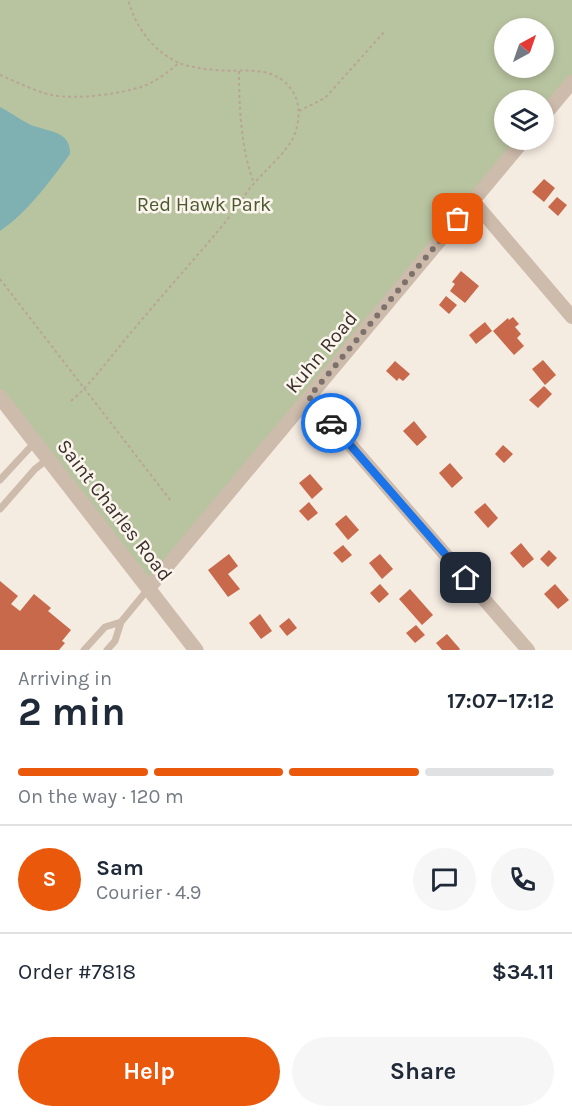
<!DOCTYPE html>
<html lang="en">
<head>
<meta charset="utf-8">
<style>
	:root { --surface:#fff; --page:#f6f6f7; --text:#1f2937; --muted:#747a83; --line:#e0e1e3; --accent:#ea580c }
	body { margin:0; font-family:Karla,sans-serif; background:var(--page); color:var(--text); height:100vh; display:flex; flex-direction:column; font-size:22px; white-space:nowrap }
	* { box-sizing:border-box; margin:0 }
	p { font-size:20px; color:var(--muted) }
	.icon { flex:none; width:33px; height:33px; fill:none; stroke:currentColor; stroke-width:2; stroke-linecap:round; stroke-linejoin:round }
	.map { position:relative; height:650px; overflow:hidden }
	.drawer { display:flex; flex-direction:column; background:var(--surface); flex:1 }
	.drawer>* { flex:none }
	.needle { width:39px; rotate:40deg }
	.fabs { position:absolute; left:494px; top:18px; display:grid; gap:12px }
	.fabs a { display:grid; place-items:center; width:60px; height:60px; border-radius:50%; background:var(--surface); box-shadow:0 3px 9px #0003; font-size:30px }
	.pin { position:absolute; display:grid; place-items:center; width:51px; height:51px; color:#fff; margin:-26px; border-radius:12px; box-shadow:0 3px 9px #0006 }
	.courier { position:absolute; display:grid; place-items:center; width:60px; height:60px; margin:-30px; border:4px solid #1a73e8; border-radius:50%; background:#fff; color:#222; box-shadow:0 2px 8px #0007 }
	.headline em { font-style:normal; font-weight:700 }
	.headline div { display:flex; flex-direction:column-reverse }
	.headline { display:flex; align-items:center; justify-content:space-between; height:102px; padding:0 18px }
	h1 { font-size:39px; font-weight:700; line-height:45px }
	.bar { display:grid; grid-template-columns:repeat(4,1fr); gap:9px 6px; align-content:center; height:72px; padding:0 18px }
	.bar i { height:8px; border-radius:4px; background:var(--line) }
	.bar .current { background:var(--accent) }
	.bar p { grid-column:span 4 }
	.line { display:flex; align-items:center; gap:15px; padding:0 18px; border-top:2px solid var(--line) }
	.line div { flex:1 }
	.round { display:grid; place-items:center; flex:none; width:63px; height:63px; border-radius:32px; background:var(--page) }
	.primary-button { display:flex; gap:12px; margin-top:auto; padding:12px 18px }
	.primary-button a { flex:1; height:69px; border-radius:36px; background:var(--accent); color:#fff; font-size:24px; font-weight:700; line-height:69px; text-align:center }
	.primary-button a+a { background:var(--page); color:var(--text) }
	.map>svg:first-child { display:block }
	.green { fill:#b8c4a0; fill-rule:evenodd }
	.water { fill:#7fb0b2 }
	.building { fill:#c8694b }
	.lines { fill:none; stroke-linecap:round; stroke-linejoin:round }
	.path { stroke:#b9a596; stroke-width:2; stroke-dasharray:3 3; stroke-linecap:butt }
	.service { stroke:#cdbbac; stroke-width:7 }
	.minor { stroke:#cdbbac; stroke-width:14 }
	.tertiary { stroke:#cdbbac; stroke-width:15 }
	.done { stroke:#7c716b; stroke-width:6; stroke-dasharray:0 10.8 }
	.route { stroke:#1a73e8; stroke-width:8 }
	.labels { text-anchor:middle; stroke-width:5; stroke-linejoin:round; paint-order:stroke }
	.park-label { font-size:20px; fill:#4a5a2e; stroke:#fbf5ee }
	.street-label { font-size:20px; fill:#3b302b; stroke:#fbf5ee }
</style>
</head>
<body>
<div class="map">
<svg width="572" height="650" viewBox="0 0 572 650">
	<rect width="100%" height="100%" fill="#f4ebe1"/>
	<path class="green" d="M 0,0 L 572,0 L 572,77 L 543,113 L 543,100 L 504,100 L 504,140 L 521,140 L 148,591 L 0,397 ZM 504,28 L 543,28 L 543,68 L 504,68 Z"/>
	<path class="water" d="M 0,107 C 10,112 19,119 29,124 C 45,132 71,129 70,154 C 52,179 26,214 0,231 Z"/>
	<path class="building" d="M 544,179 L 555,188 L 544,202 L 532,192 Z
		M 557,197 L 567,205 L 558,216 L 548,207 Z
		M 461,271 L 479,286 L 465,303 L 450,291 L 455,284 L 452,282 Z
		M 446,296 L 457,305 L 449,314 L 439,305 Z
		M 513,317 L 519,324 L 515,327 L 521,334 L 517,338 L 524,346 L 514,355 L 493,331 L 508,318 L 509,320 Z
		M 485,322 L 492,331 L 476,344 L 469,335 Z
		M 543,360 L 556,375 L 545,385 L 532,369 Z
		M 395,361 L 410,374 L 403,381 L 399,378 L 397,381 L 386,371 Z
		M 544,386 L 552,394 L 538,408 L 529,400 Z
		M 414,421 L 427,437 L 417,446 L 403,431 Z
		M 503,445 L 513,454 L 504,463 L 495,454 Z
		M 450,463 L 463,478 L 452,488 L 439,473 Z
		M 310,474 L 323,489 L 312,499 L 299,483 Z
		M 309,502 L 318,513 L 308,521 L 299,511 Z
		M 485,503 L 498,518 L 488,528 L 474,512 Z
		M 346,515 L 359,530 L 348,540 L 335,524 Z
		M 521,543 L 534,559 L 523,568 L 510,553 Z
		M 343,545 L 352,555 L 342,563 L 333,553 Z
		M 549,550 L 557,558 L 548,567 L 540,559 Z
		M 229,554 L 238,566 L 228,574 L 240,589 L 228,597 L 208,570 Z
		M 380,554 L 393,569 L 382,579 L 369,563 Z
		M 0,581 L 18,596 L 11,604 L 20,611 L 34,594 L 51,608 L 48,611 L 71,630 L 62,641 L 65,643 L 59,650 L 0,650 Z
		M 380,584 L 389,594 L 379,603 L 370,593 Z
		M 555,584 L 569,600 L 558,609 L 544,594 Z
		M 410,589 L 433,615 L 422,625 L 399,599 Z
		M 260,614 L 272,631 L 261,639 L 249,623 Z
		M 289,618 L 297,628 L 287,636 L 279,626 Z
		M 416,625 L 425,635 L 415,643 L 406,633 Z
		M 447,634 L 460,649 L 459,650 L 442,650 L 436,643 Z"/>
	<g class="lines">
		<path class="path" d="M 239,71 C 239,105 241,151 254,183
			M 0,75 C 17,82 34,91 52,95 C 77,100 120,94 144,86 C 157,81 168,72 179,63 C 152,50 137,29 128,0
			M 299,111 L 325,98 L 385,31
			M 0,279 L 171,501
			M 71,401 C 95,380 113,353 134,329 C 163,294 194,260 223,225 C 233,213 241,200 250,188 C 263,172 281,158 292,140 C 299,126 302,106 293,92 C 275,63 243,73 215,70 C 202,69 191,67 179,63"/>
		<path class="service" d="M 0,480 L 35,442
			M 0,509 L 35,469 L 48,459
			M 84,650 L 105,627 L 121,622 L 149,588
			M 107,650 L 115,641 L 121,622"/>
		<path class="minor" d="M 543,117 L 572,82
			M 473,201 L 572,317
			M 309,397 L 528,650
			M 149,588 L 524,140"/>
		<path class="tertiary" d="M 0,397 L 196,650"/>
	</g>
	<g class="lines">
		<path class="done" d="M 331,423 L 309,397 L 458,219"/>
		<path class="route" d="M 331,423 L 466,578"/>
	</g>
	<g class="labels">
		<g class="park-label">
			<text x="204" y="211">Red Hawk Park</text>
		</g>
		<g class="street-label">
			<text transform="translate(321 352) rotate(-50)" y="7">Kuhn Road</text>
			<text transform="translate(115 510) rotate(52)" y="7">Saint Charles Road</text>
		</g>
	</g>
</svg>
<div class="fabs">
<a><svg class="needle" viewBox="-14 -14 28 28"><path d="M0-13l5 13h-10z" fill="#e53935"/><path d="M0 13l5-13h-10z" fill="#747a83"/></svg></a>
<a><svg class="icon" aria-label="layers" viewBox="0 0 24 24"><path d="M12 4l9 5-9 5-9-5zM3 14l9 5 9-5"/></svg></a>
</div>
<div class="pin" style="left:458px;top:219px;background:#ea580c"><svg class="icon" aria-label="bag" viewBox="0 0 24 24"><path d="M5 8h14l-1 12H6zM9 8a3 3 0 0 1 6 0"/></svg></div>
<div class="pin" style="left:466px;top:578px;background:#1f2937"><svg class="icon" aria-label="home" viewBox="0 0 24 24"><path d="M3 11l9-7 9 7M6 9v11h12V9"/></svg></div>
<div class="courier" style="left:331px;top:423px"><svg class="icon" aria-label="car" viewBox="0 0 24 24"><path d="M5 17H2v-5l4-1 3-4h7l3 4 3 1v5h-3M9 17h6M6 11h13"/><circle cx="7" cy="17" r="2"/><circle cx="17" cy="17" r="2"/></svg></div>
</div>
<section class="drawer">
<div class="headline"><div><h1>2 min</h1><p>Arriving in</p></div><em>17:07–17:12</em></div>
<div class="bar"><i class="current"></i><i class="current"></i><i class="current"></i><i></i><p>On the way · 120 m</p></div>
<div class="line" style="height:108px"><b class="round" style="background:var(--accent);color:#fff">S</b><div><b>Sam</b><p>Courier · 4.9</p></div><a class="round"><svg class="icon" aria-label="chat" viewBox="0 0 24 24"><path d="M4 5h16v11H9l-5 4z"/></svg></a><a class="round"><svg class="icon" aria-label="phone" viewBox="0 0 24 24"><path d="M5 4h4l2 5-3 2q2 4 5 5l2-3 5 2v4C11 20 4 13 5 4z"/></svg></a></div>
<div class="line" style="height:78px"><div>Order #7818</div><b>$34.11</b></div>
<div class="primary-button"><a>Help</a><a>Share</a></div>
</section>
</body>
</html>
